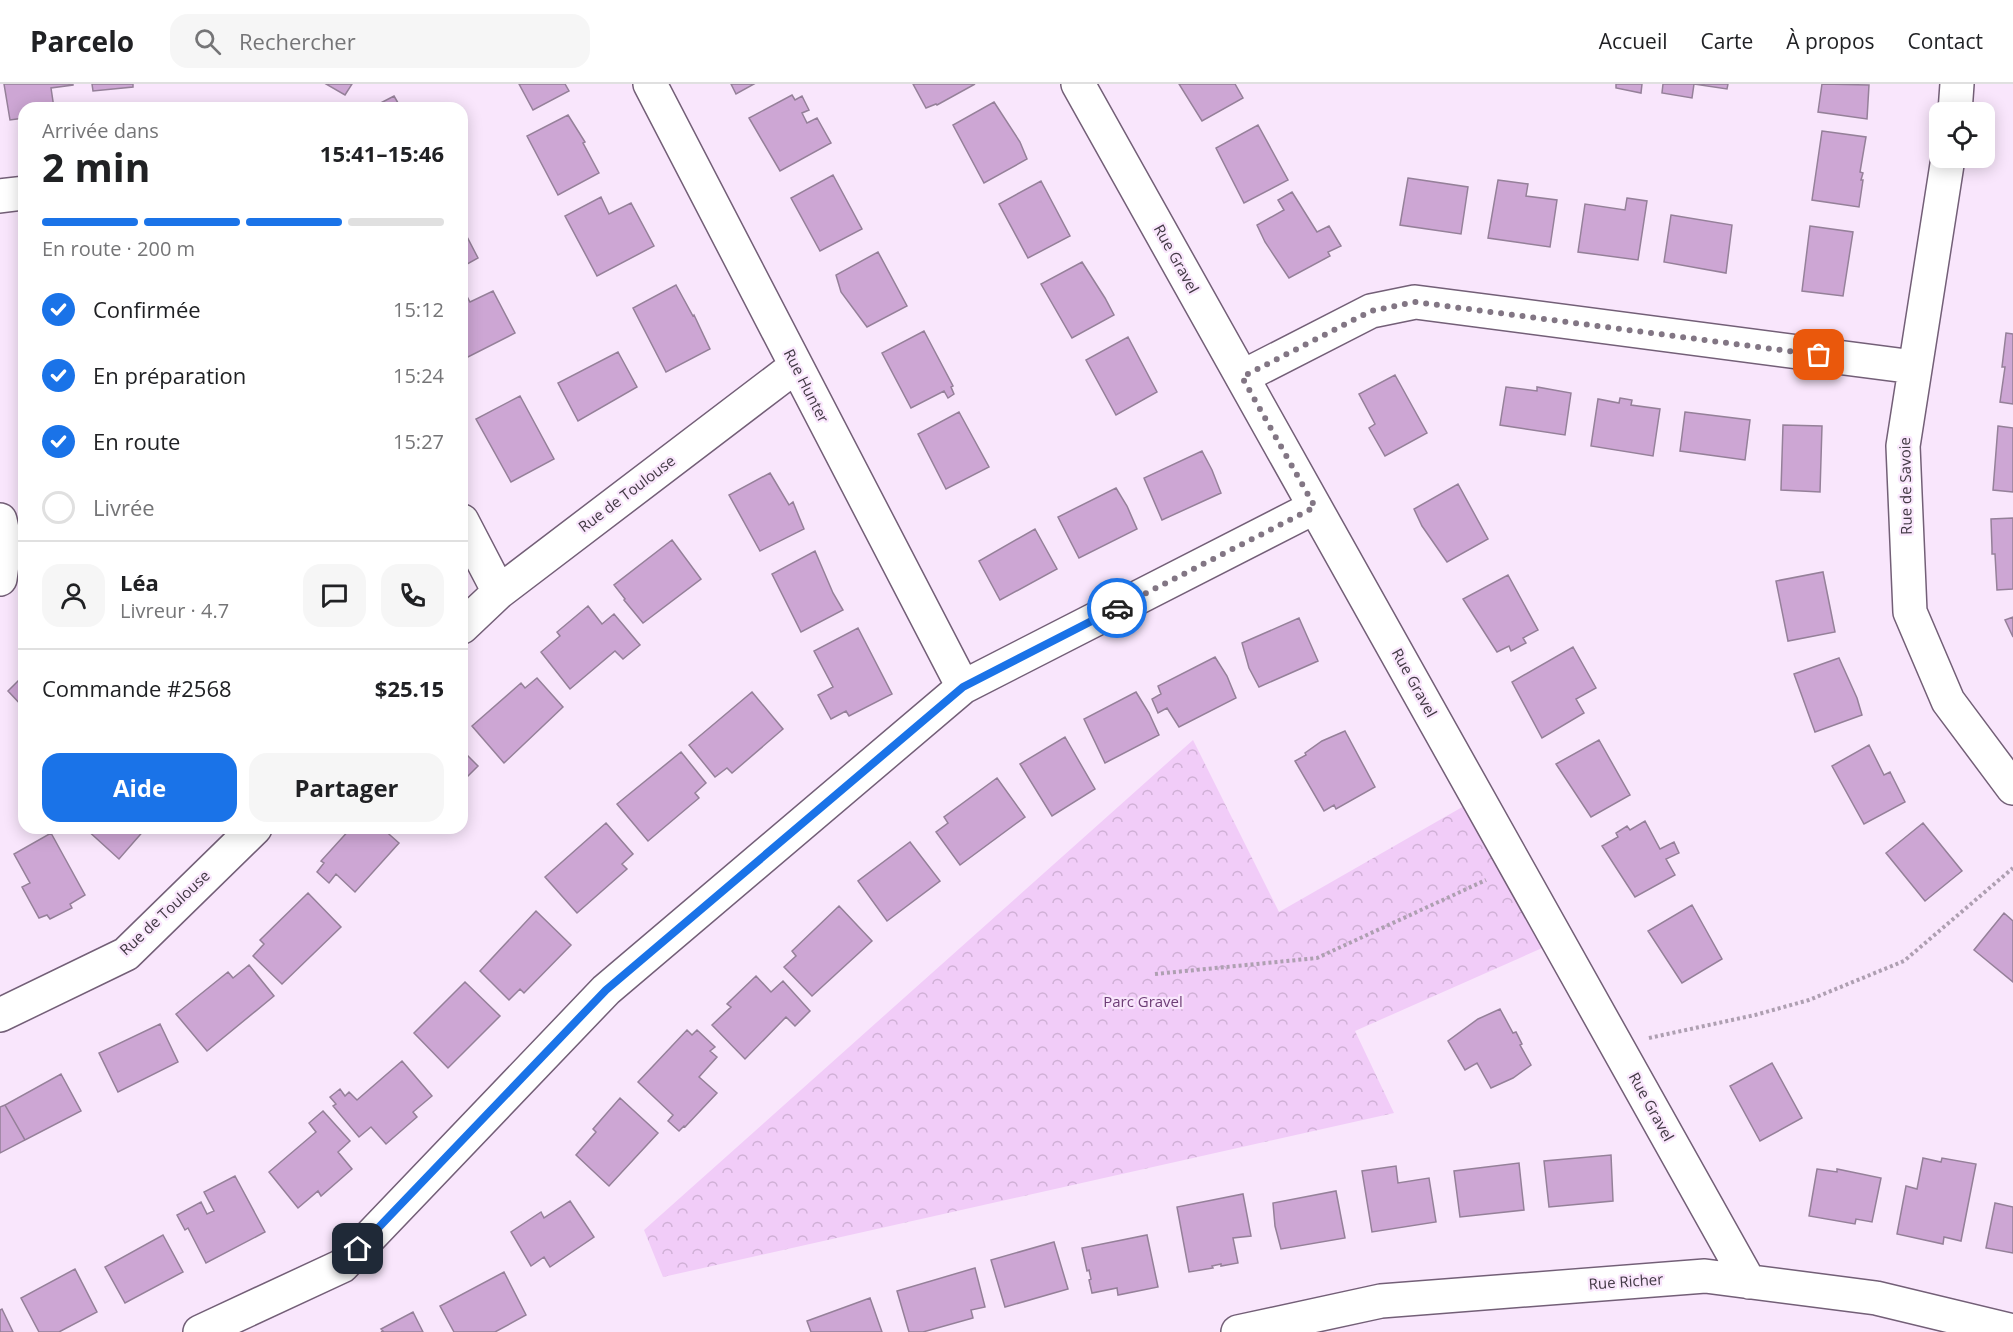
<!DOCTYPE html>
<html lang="fr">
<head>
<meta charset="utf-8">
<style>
	:root { --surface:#fff; --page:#f6f6f6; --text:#202124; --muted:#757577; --line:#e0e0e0; --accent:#1a73e8 }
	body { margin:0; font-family:"Open Sans",sans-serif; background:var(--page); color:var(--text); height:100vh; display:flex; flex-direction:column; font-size:22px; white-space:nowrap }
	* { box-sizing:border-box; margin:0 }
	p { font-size:20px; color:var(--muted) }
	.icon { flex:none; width:33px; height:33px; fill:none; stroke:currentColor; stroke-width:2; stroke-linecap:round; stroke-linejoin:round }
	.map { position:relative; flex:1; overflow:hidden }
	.panel { position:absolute; left:18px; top:18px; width:450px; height:732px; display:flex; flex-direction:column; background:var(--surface); border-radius:18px; box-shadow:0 3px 15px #0003 }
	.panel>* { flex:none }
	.buttons { position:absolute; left:1929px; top:18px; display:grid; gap:12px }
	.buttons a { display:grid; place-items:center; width:66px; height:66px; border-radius:12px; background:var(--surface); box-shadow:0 3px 15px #0003; font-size:30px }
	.pin { position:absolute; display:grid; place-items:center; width:51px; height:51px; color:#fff; margin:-26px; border-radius:12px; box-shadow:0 3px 9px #0006 }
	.courier { position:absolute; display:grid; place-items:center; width:60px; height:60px; margin:-30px; border:4px solid #1a73e8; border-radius:50%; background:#fff; color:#222; box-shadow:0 2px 8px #0007 }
	.headline em { font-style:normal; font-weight:700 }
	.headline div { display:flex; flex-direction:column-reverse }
	.headline { display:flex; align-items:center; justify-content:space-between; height:102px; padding:0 24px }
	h1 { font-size:39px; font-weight:700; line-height:45px }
	.bar { display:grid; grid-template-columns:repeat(4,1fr); gap:9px 6px; align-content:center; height:72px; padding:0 24px }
	.bar i { height:8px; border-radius:4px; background:var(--line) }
	.bar .active { background:var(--accent) }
	.bar p { grid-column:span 4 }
	.line { display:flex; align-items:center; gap:15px; padding:0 24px; border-top:2px solid var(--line) }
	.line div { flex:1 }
	.round { display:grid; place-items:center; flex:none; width:63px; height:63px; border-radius:18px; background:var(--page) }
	ol { padding:0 24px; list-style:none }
	li { display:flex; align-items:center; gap:18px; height:66px }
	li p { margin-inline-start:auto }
	li .icon { padding:6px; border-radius:50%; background:var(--accent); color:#fff; stroke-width:4 }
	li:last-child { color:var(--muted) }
	li i { width:33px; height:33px; border:3px solid var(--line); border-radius:50% }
	.primary-button { display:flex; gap:12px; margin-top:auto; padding:12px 24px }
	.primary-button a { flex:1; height:69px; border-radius:18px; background:var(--accent); color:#fff; font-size:24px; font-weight:700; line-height:69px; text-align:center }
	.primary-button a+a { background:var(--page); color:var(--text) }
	header { display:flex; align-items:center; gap:36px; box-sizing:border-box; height:84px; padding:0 30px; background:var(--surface); border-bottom:2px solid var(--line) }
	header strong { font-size:28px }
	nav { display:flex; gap:33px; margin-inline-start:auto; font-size:21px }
	.search { width:420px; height:54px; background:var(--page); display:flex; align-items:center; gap:15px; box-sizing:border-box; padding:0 21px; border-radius:18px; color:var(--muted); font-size:22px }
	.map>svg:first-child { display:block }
	.park { fill:url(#park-crowns) }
	.building { fill:#cda6d4; stroke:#958099; stroke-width:1.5 }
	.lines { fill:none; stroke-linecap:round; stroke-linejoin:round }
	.minor-casing { stroke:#735f77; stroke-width:36 }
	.path { stroke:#ae9fb1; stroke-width:4; stroke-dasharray:3 3; stroke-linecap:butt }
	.minor { stroke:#fff; stroke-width:33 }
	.done { stroke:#827684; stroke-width:6; stroke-dasharray:0 10.8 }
	.route { stroke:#1a73e8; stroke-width:8 }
	.labels { text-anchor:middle; stroke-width:4.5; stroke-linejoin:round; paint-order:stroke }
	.street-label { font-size:15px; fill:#423944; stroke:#f9e6fc }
	.park-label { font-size:15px; fill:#6d3d76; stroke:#f9e6fc }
</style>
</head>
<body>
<header>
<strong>Parcelo</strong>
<div class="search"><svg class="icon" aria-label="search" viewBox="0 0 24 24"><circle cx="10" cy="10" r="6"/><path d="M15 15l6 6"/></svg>Rechercher</div>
<nav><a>Accueil</a><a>Carte</a><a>À propos</a><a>Contact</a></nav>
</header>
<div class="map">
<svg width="2013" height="1248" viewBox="0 0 2013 1248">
	<defs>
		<pattern id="park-crowns" width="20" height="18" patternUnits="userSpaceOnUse" patternTransform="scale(1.5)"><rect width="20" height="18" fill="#f1ccf8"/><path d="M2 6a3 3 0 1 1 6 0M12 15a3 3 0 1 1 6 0" fill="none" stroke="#d0b0d6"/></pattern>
	</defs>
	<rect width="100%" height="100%" fill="#f9e6fc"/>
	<path class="park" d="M 1193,656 L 1279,828 L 1478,714 L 1558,857 L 1355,947 L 1394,1029 L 663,1193 L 644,1146 Z"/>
	<path class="building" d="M 4,0 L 73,0 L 73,1 L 51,4 L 54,24 L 24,24 L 24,34 L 10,36 Z
		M 92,0 L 133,0 L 133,3 L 93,7 Z
		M 326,0 L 352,0 L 345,11 Z
		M 519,0 L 565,0 L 569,7 L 533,26 Z
		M 731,0 L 754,0 L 736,10 Z
		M 913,0 L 975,0 L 937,21 L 936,20 L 926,24 Z
		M 1179,0 L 1235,0 L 1243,14 L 1202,37 Z
		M 1616,0 L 1642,0 L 1641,9 L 1616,4 Z
		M 1663,0 L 1694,0 L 1692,14 L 1662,9 Z
		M 1694,0 L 1728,0 L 1727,5 Z
		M 1822,0 L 1869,1 L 1867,35 L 1818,28 Z
		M 792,11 L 795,16 L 802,12 L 809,26 L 802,29 L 807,39 L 817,34 L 831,59 L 780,87 L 749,34 Z
		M 394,12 L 401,24 L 371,24 Z
		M 994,18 L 1020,58 L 1027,75 L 984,99 L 953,41 Z
		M 568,31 L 585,58 L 583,59 L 599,89 L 558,111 L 527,52 Z
		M 1258,41 L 1288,96 L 1244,119 L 1216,64 Z
		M 1822,47 L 1866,53 L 1860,88 L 1863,89 L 1861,96 L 1863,96 L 1859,123 L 1812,116 Z
		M 833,91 L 862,145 L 820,167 L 791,114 Z
		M 1408,94 L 1468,103 L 1461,150 L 1400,141 Z
		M 1498,96 L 1528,100 L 1526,112 L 1557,116 L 1550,163 L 1488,154 Z
		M 1041,97 L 1070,152 L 1028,174 L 999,120 Z
		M 1292,108 L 1317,148 L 1329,142 L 1341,162 L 1328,168 L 1330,172 L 1289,194 L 1265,158 L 1257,141 L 1284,126 L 1278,116 Z
		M 601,113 L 609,130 L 631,119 L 654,162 L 597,192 L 565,132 Z
		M 1627,114 L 1647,117 L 1638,176 L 1578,168 L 1585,120 L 1625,126 Z
		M 1671,131 L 1732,141 L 1726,189 L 1664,178 Z
		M 1810,142 L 1853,148 L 1843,212 L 1802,207 Z
		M 462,143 L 478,174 L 462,183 Z
		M 878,168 L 907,222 L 867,243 L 841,208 L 836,191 Z
		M 1082,178 L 1105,214 L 1114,231 L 1072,254 L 1041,200 Z
		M 676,201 L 693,232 L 694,231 L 710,265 L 666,288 L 633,224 Z
		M 462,203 L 470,218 L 493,207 L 515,249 L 462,276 Z
		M 924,247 L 953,302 L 951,303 L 954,310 L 948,314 L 944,307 L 911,324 L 882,269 Z
		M 2006,249 L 2013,250 L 2013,320 L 2000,318 L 2005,283 L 2002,283 Z
		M 1128,253 L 1157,308 L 1116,331 L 1086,276 Z
		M 618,268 L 637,303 L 578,337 L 558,299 Z
		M 1395,291 L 1427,349 L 1385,372 L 1369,344 L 1375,340 L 1359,310 Z
		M 1506,303 L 1537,307 L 1537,303 L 1571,309 L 1565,351 L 1500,341 Z
		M 520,312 L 554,375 L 511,398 L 476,335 Z
		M 1620,314 L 1632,316 L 1631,321 L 1660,325 L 1653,372 L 1591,362 L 1598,315 L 1619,319 Z
		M 959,328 L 989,383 L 946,405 L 918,350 Z
		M 1685,328 L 1750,336 L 1745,376 L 1680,367 Z
		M 1783,341 L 1822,342 L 1820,408 L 1781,406 Z
		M 1998,342 L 2013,344 L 2013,408 L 1993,406 Z
		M 1202,367 L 1212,386 L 1221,409 L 1162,436 L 1144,394 Z
		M 770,389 L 789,421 L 793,418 L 804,445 L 760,467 L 729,411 Z
		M 1458,400 L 1488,455 L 1447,478 L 1422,442 L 1414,425 Z
		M 1116,404 L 1127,422 L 1137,445 L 1079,474 L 1058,433 Z
		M 2013,434 L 2013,505 L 1997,506 L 1995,470 L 1992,470 L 1992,464 L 1991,435 Z
		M 1035,445 L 1057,485 L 1000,516 L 979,477 Z
		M 672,456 L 701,495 L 643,539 L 624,516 L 625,515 L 614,501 Z
		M 815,467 L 833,509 L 843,526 L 801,548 L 772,490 Z
		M 1823,488 L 1835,548 L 1788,557 L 1776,497 Z
		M 1508,491 L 1538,546 L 1523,554 L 1526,559 L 1511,567 L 1509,562 L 1497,568 L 1463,515 Z
		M 588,522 L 602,540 L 614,530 L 640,561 L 623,575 L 615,567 L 570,605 L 541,568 L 560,552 L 557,548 Z
		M 2013,533 L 2013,553 L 2005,536 Z
		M 1299,534 L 1318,577 L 1259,603 L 1249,584 L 1242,559 Z
		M 858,544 L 892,610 L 849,632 L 846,627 L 831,635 L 818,611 L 833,603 L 814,567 Z
		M 1573,563 L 1596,604 L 1576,615 L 1584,629 L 1542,654 L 1512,598 Z
		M 1215,573 L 1227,592 L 1236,614 L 1179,643 L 1167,624 L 1158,629 L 1152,615 L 1161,610 L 1158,602 Z
		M 1839,574 L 1857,614 L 1862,631 L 1815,648 L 1794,590 Z
		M 24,591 L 24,624 L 8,607 Z
		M 537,594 L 563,623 L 504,679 L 472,642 L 521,599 L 525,604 Z
		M 752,608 L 783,645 L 732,689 L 727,684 L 715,693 L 689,661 Z
		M 1136,608 L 1149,629 L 1159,651 L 1105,679 L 1084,635 Z
		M 1345,647 L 1375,703 L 1336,725 L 1334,721 L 1324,727 L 1295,677 L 1306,671 L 1305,669 L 1322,657 Z
		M 1065,653 L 1095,705 L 1052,732 L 1020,680 Z
		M 1599,656 L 1630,711 L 1591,733 L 1556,680 Z
		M 1869,661 L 1884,691 L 1890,688 L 1905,718 L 1864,740 L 1832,682 Z
		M 462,666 L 478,682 L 462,698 Z
		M 681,668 L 706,699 L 695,709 L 699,714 L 648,757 L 617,720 Z
		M 997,694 L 1025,733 L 960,781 L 936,748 L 948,739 L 944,733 Z
		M 1645,737 L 1660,765 L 1674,758 L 1679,769 L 1666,775 L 1675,791 L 1635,813 L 1602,762 L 1618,753 L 1616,749 L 1627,742 L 1630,746 Z
		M 606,739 L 633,770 L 622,780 L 627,785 L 577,829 L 545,793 Z
		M 1923,739 L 1962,787 L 1925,817 L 1886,769 Z
		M 85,744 L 146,744 L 119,775 Z
		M 351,744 L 382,744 L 399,759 L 355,808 L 336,790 L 329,799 L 317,788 L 324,779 L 321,777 Z
		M 51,749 L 85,811 L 70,820 L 72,824 L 50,835 L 47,831 L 39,834 L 22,803 L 30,799 L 14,770 Z
		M 910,758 L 940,797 L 887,837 L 858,797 Z
		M 308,809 L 341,843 L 282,900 L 253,872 L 264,860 L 260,856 Z
		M 1692,821 L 1722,875 L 1682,899 L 1648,847 Z
		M 839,822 L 872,857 L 812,912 L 784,883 L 796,872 L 792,867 Z
		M 536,827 L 571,861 L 524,909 L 520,905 L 509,916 L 480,887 Z
		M 2004,829 L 2013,837 L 2013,898 L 1974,866 Z
		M 249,881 L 274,912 L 207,967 L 176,930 L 228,888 L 233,894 Z
		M 756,892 L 771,908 L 783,897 L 810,927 L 795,942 L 786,933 L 745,975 L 712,941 L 731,923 L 727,920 Z
		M 465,898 L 500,932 L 448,984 L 414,949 Z
		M 1500,925 L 1513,949 L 1516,948 L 1522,960 L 1520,961 L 1531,981 L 1513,994 L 1491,1004 L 1477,979 L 1465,986 L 1448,957 L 1478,935 Z
		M 160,940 L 178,978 L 118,1008 L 99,969 Z
		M 687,946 L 692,951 L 697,946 L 715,963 L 710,967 L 717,973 L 699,993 L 717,1009 L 685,1043 L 684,1042 L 679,1047 L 668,1037 L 673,1031 L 638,998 Z
		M 402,977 L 432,1012 L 413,1028 L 417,1033 L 386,1060 L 371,1043 L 359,1053 L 333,1022 L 336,1020 L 330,1013 L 340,1005 L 345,1012 L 349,1008 L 357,1016 Z
		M 1772,979 L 1802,1034 L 1760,1057 L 1730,1002 Z
		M 61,990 L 81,1027 L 25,1056 L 5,1021 Z
		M 620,1014 L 658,1049 L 609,1102 L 576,1071 L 596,1048 L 593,1045 Z
		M 5,1021 L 25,1056 L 0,1069 L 0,1023 Z
		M 323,1027 L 350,1057 L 338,1068 L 352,1085 L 321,1112 L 318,1107 L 298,1124 L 269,1088 L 316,1048 L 309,1039 Z
		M 1611,1071 L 1613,1117 L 1549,1123 L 1544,1077 Z
		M 1923,1074 L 1941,1078 L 1942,1074 L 1976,1080 L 1961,1157 L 1944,1153 L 1943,1160 L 1897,1150 L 1906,1102 L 1917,1105 Z
		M 1519,1079 L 1524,1126 L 1460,1133 L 1454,1087 Z
		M 1396,1082 L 1398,1099 L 1429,1094 L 1436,1138 L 1372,1148 L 1362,1087 Z
		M 1817,1085 L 1837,1088 L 1837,1085 L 1881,1094 L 1872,1138 L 1856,1135 L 1855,1140 L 1809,1132 Z
		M 235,1092 L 265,1148 L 206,1179 L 188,1144 L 185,1146 L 177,1131 L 201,1118 L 207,1130 L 214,1127 L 204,1108 Z
		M 1336,1107 L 1345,1154 L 1281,1165 L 1275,1142 L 1273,1119 Z
		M 1243,1110 L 1251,1152 L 1233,1154 L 1238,1179 L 1221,1182 L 1221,1180 L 1212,1182 L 1213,1184 L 1189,1188 L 1177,1123 Z
		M 570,1117 L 594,1153 L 550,1183 L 544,1173 L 531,1182 L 511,1148 L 541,1128 L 544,1134 Z
		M 1995,1119 L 2013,1123 L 2013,1169 L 1986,1164 Z
		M 163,1151 L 183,1188 L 125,1219 L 105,1183 Z
		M 1147,1151 L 1158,1203 L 1118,1211 L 1117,1204 L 1092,1209 L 1089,1196 L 1091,1195 L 1089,1186 L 1087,1187 L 1082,1164 Z
		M 1054,1158 L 1068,1205 L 1005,1223 L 991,1176 Z
		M 975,1184 L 985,1223 L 971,1226 L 973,1234 L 923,1248 L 909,1248 L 897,1207 Z
		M 75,1185 L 97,1228 L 59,1248 L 39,1248 L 21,1214 Z
		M 504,1188 L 526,1231 L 495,1248 L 454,1248 L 440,1222 Z
		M 870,1214 L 882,1248 L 811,1248 L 807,1237 Z
		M 2,1225 L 13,1248 L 0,1248 L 0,1226 Z
		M 413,1228 L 423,1248 L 381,1248 L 383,1247 L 381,1245 Z"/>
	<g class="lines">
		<defs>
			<path id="minor" d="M 650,0 L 963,603
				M 1078,0 L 1749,1198
				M 1955,28 L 1957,0
				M 1948,74 L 1903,362 L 1910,528 L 1948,617 L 2013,704
				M 0,112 L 24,109
				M 1242,293 L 1371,227 L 1415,218 L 1914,283
				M 0,436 L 5,459 L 0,495
				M 462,437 L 499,508
				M 462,543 L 499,508 L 796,282
				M 0,931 L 126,870 L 255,744
				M 200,1248 L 342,1182 L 606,906 L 963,603 L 1315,423
				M 1238,1248 L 1381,1217 L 1705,1192 L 1876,1214 L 2013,1247"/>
		</defs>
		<use href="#minor" class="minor-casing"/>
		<path class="path" d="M 1155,890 L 1317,874 L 1486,796
			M 1649,954 L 1755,931 L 1809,916 L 1904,877 L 2013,784"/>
		<use href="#minor" class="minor"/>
	</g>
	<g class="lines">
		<path class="done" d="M 1117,524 L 1315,423 L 1242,293 L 1371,227 L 1415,218 L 1819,271"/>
		<path class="route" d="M 358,1165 L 606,906 L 963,603 L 1117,524"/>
	</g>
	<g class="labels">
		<g class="street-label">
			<text transform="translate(1176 175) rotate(61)" y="5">Rue Gravel</text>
			<text transform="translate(806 302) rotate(63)" y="5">Rue Hunter</text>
			<text transform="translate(1906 402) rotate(-91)" y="5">Rue de Savoie</text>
			<text transform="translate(627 410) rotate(-37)" y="5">Rue de Toulouse</text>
			<text transform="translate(1414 599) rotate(61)" y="5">Rue Gravel</text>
			<text transform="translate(165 829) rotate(-43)" y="5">Rue de Toulouse</text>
			<text transform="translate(1651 1023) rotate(61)" y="5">Rue Gravel</text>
			<text transform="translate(1626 1198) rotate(-4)" y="5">Rue Richer</text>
		</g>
		<g class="park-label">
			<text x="1143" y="923">Parc Gravel</text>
		</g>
	</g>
</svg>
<div class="buttons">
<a><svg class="icon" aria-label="locate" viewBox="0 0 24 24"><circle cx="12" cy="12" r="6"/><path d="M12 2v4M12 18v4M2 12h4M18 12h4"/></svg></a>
</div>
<div class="pin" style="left:1819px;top:271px;background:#ea580c"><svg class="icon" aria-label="bag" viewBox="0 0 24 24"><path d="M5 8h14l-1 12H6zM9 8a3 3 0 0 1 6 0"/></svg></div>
<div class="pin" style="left:358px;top:1165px;background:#1f2937"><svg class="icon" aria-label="home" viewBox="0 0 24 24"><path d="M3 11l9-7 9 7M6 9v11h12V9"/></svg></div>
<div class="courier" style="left:1117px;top:524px"><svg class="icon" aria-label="car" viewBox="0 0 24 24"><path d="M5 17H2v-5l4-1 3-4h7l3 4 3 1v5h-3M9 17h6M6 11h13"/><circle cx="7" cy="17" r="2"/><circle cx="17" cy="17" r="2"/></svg></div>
<section class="panel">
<div class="headline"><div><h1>2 min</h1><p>Arrivée dans</p></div><em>15:41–15:46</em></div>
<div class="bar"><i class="active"></i><i class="active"></i><i class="active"></i><i></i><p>En route · 200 m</p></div>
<ol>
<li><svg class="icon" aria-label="check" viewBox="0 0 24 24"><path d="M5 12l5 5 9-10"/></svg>Confirmée<p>15:12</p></li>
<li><svg class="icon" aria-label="check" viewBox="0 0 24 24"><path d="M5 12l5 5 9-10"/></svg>En préparation<p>15:24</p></li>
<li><svg class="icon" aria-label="check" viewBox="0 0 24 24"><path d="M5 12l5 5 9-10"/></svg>En route<p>15:27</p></li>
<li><i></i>Livrée</li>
</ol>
<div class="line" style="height:108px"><a class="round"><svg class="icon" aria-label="person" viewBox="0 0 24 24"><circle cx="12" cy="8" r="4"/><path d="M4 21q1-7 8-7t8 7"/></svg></a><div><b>Léa</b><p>Livreur · 4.7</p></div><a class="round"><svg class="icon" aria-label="chat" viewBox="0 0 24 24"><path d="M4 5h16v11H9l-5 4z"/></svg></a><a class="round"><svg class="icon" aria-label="phone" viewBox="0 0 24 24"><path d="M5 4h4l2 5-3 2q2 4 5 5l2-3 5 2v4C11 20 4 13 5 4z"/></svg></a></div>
<div class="line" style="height:78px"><div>Commande #2568</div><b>$25.15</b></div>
<div class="primary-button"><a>Aide</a><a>Partager</a></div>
</section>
</div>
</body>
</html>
